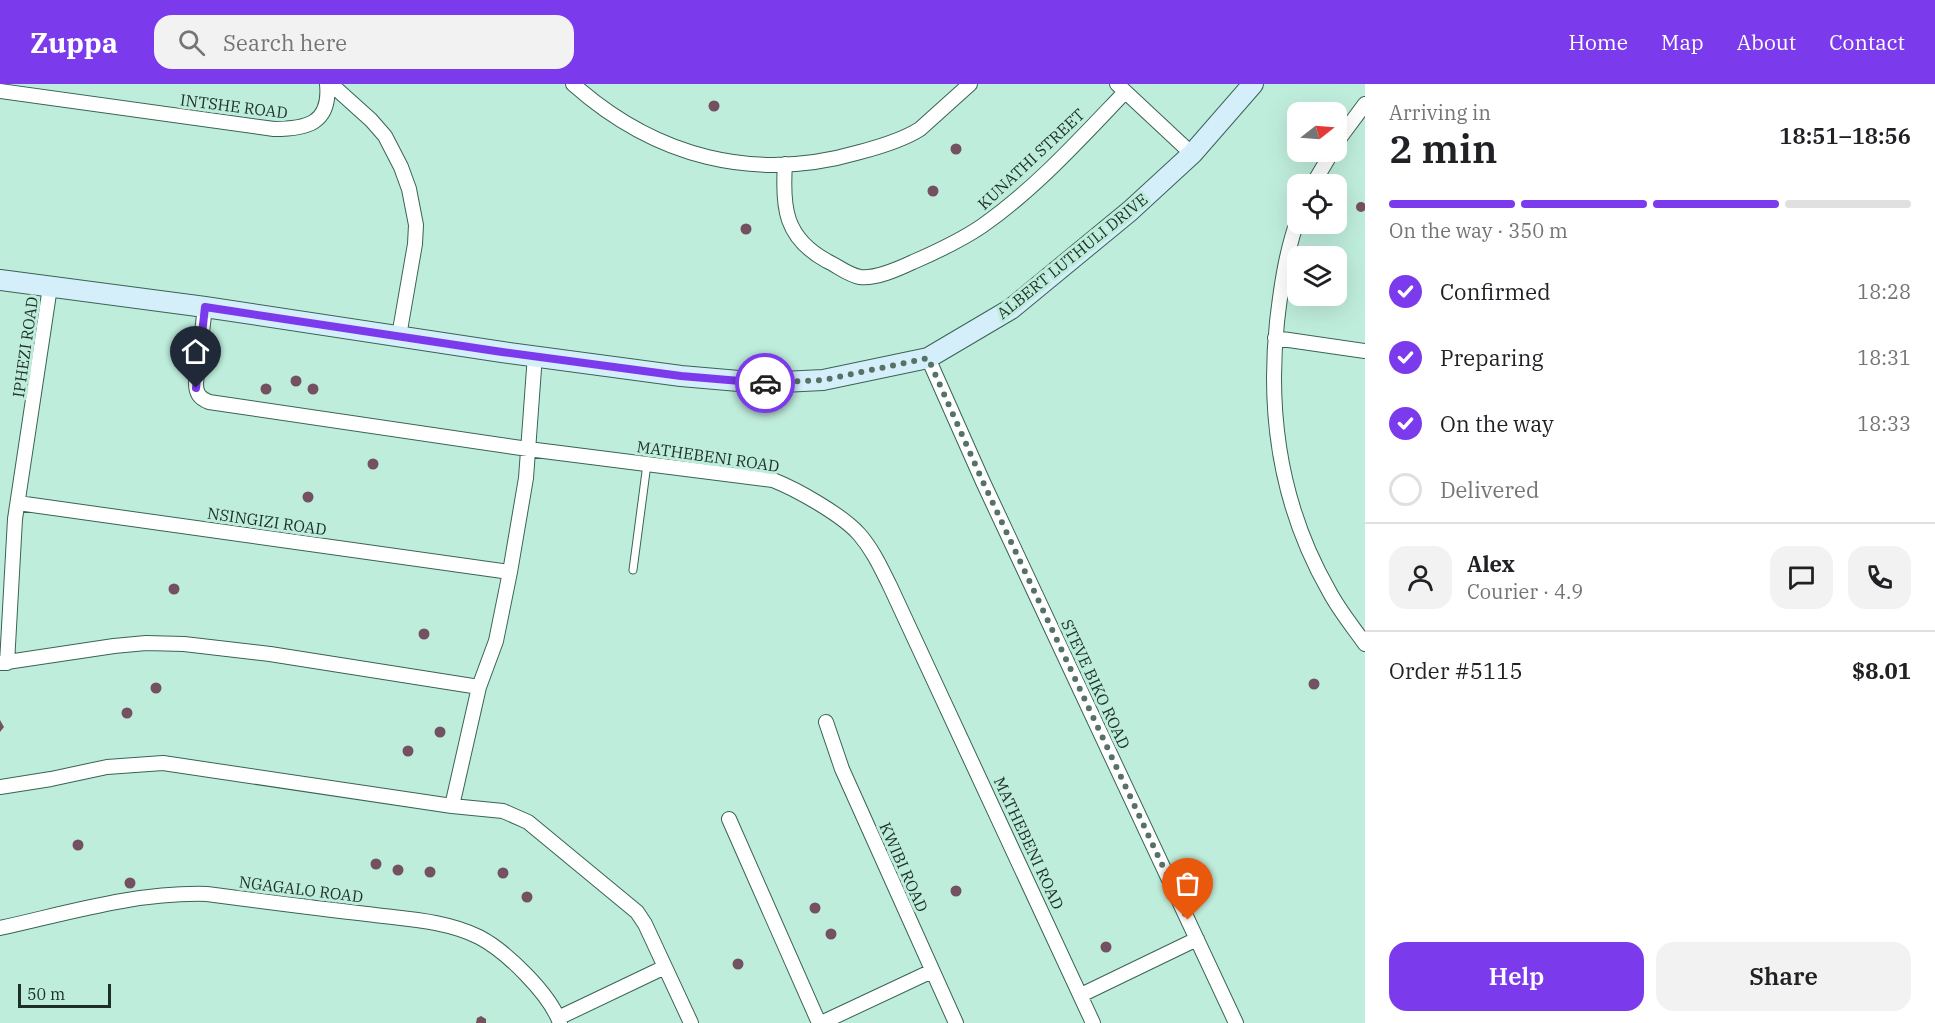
<!DOCTYPE html>
<html lang="en">
<head>
<meta charset="utf-8">
<style>
	:root { --surface:#fff; --page:#f2f2f2; --text:#202124; --muted:#757577; --line:#e0e0e0; --accent:#7c3aed }
	body { margin:0; font-family:"IBM Plex Serif",serif; background:var(--page); color:var(--text); height:100vh; display:flex; flex-direction:column; font-size:22px; white-space:nowrap }
	* { box-sizing:border-box; margin:0 }
	p { font-size:20px; color:var(--muted) }
	.icon { flex:none; width:33px; height:33px; fill:none; stroke:currentColor; stroke-width:2; stroke-linecap:round; stroke-linejoin:round }
	.map { position:relative; flex:1; overflow:hidden }
	.panel { display:flex; flex-direction:column; background:var(--surface); width:570px }
	.panel>* { flex:none }
	.needle { width:39px; rotate:73deg }
	.controls { position:absolute; left:1287px; top:18px; display:grid; gap:12px }
	.controls a { display:grid; place-items:center; width:60px; height:60px; border-radius:12px; background:var(--surface); box-shadow:0 6px 24px #0002; font-size:30px }
	.scale { position:absolute; left:18px; bottom:15px; width:93px; box-sizing:border-box; padding-left:6px; border:3px solid #1e2f29; border-top:0; font-size:16px; line-height:21px; white-space:nowrap; color:#1e2f29; -webkit-text-stroke:4px #bfeddc; paint-order:stroke }
	.pin { position:absolute; display:grid; place-items:center; width:51px; height:51px; color:#fff; margin:-62px -26px; border-radius:50% 50% 50% 0; rotate:-45deg; box-shadow:0 0 6px #0007 }
	.pin .icon { rotate:45deg }
	.courier { position:absolute; display:grid; place-items:center; width:60px; height:60px; margin:-30px; border:4px solid #7c3aed; border-radius:50%; background:#fff; color:#222; box-shadow:0 2px 8px #0007 }
	.head em { font-style:normal; font-weight:600 }
	.head div { display:flex; flex-direction:column-reverse }
	.head { display:flex; align-items:center; justify-content:space-between; height:102px; padding:0 24px }
	h1 { font-size:39px; font-weight:600; line-height:45px }
	.bar { display:grid; grid-template-columns:repeat(4,1fr); gap:9px 6px; align-content:center; height:72px; padding:0 24px }
	.bar i { height:8px; border-radius:4px; background:var(--line) }
	.bar .current { background:var(--accent) }
	.bar p { grid-column:span 4 }
	.line { display:flex; align-items:center; gap:15px; padding:0 24px; border-top:2px solid var(--line) }
	.line div { flex:1 }
	.round { display:grid; place-items:center; flex:none; width:63px; height:63px; border-radius:18px; background:var(--page) }
	ol { padding:0 24px; list-style:none }
	li { display:flex; align-items:center; gap:18px; height:66px }
	li p { margin-inline-start:auto }
	li .icon { padding:6px; border-radius:50%; background:var(--accent); color:#fff; stroke-width:4 }
	li:last-child { color:var(--muted) }
	li i { width:33px; height:33px; border:3px solid var(--line); border-radius:50% }
	.cta { display:flex; gap:12px; margin-top:auto; padding:12px 24px }
	.cta a { flex:1; height:69px; border-radius:18px; background:var(--accent); color:#fff; font-size:24px; font-weight:600; line-height:69px; text-align:center }
	.cta a+a { background:var(--page); color:var(--text) }
	header { display:flex; align-items:center; gap:36px; box-sizing:border-box; height:84px; padding:0 30px; background:var(--accent); color:#fff }
	header strong { font-size:28px }
	nav { display:flex; gap:33px; margin-inline-start:auto; font-size:21px }
	.search { width:420px; height:54px; background:var(--page); display:flex; align-items:center; gap:15px; box-sizing:border-box; padding:0 21px; border-radius:18px; color:var(--muted); font-size:22px }
	main { display:flex; flex:1; min-height:0 }
	.map>svg:first-child { display:block }
	.building { fill:#745160 }
	.lines { fill:none; stroke-linecap:round; stroke-linejoin:round }
	.lane-casing { stroke:#396355; stroke-width:9 }
	.street-casing { stroke:#396355; stroke-width:16 }
	.secondary-casing { stroke:#396355; stroke-width:22 }
	.lane { stroke:#fff; stroke-width:7 }
	.street { stroke:#fff; stroke-width:14 }
	.secondary { stroke:#d4eefa; stroke-width:20 }
	.done { stroke:#567268; stroke-width:6; stroke-dasharray:0 10.8 }
	.route { stroke:#7c3aed; stroke-width:8 }
	.labels { text-anchor:middle; stroke-width:6; stroke-linejoin:round; paint-order:stroke }
	.street-label { font-size:16px; fill:#1e2f29; stroke:#bfeddc }
</style>
</head>
<body>
<header>
<strong>Zuppa</strong>
<div class="search"><svg class="icon" aria-label="search" viewBox="0 0 24 24"><circle cx="10" cy="10" r="6"/><path d="M15 15l6 6"/></svg>Search here</div>
<nav><a>Home</a><a>Map</a><a>About</a><a>Contact</a></nav>
</header>
<main>
<div class="map">
<svg width="1365" height="939" viewBox="0 0 1365 939">
	<rect width="100%" height="100%" fill="#bfeddc"/>
	<path class="building" d="M708.5 22a5.5 5.5 0 1 1 11 0a5.5 5.5 0 1 1-11 0Z
		M950.5 65a5.5 5.5 0 1 1 11 0a5.5 5.5 0 1 1-11 0Z
		M927.5 107a5.5 5.5 0 1 1 11 0a5.5 5.5 0 1 1-11 0Z
		M1356 123a5 5 0 1 1 10 0a5 5 0 1 1-10 0Z
		M740.5 145a5.5 5.5 0 1 1 11 0a5.5 5.5 0 1 1-11 0Z
		M290.5 297a5.5 5.5 0 1 1 11 0a5.5 5.5 0 1 1-11 0Z
		M307.5 305a5.5 5.5 0 1 1 11 0a5.5 5.5 0 1 1-11 0Z
		M260.5 305a5.5 5.5 0 1 1 11 0a5.5 5.5 0 1 1-11 0Z
		M367.5 380a5.5 5.5 0 1 1 11 0a5.5 5.5 0 1 1-11 0Z
		M302.5 413a5.5 5.5 0 1 1 11 0a5.5 5.5 0 1 1-11 0Z
		M168.5 505a5.5 5.5 0 1 1 11 0a5.5 5.5 0 1 1-11 0Z
		M418.5 550a5.5 5.5 0 1 1 11 0a5.5 5.5 0 1 1-11 0Z
		M1308.5 600a5.5 5.5 0 1 1 11 0a5.5 5.5 0 1 1-11 0Z
		M150.5 604a5.5 5.5 0 1 1 11 0a5.5 5.5 0 1 1-11 0Z
		M121.5 629a5.5 5.5 0 1 1 11 0a5.5 5.5 0 1 1-11 0Z
		M 0,636 L 4,643 L 0,648 Z
		M434.5 648a5.5 5.5 0 1 1 11 0a5.5 5.5 0 1 1-11 0Z
		M402.5 667a5.5 5.5 0 1 1 11 0a5.5 5.5 0 1 1-11 0Z
		M72.5 761a5.5 5.5 0 1 1 11 0a5.5 5.5 0 1 1-11 0Z
		M370.5 780a5.5 5.5 0 1 1 11 0a5.5 5.5 0 1 1-11 0Z
		M392.5 786a5.5 5.5 0 1 1 11 0a5.5 5.5 0 1 1-11 0Z
		M424.5 788a5.5 5.5 0 1 1 11 0a5.5 5.5 0 1 1-11 0Z
		M497.5 789a5.5 5.5 0 1 1 11 0a5.5 5.5 0 1 1-11 0Z
		M124.5 799a5.5 5.5 0 1 1 11 0a5.5 5.5 0 1 1-11 0Z
		M950.5 807a5.5 5.5 0 1 1 11 0a5.5 5.5 0 1 1-11 0Z
		M521.5 813a5.5 5.5 0 1 1 11 0a5.5 5.5 0 1 1-11 0Z
		M809.5 824a5.5 5.5 0 1 1 11 0a5.5 5.5 0 1 1-11 0Z
		M825.5 850a5.5 5.5 0 1 1 11 0a5.5 5.5 0 1 1-11 0Z
		M1100.5 863a5.5 5.5 0 1 1 11 0a5.5 5.5 0 1 1-11 0Z
		M732.5 880a5.5 5.5 0 1 1 11 0a5.5 5.5 0 1 1-11 0Z
		M 481,932 L 486,935 L 486,939 L 476,939 L 477,934 Z"/>
	<g class="lines">
		<defs>
			<path id="lane" d="M 633,486 L 647,380"/>
			<path id="street" d="M 331,0 L 371,36 L 385,52 L 401,83 L 409,105 L 416,141 L 415,160 L 399,252
				M 573,0 C 655,73 754,99 860,68 C 879,63 903,56 920,45 L 970,0
				M 1117,0 L 1192,70
				M 0,7 L 274,45 C 306,45 331,40 327,0
				M 1336,59 L 1365,20
				M 785,80 C 782,124 785,154 827,177 C 838,182 848,191 860,193 C 876,195 898,185 913,178 C 936,168 960,157 982,142 C 1035,105 1080,55 1125,8
				M 1313,100 L 1332,68
				M 1298,135 C 1286,168 1281,203 1277,238 C 1267,333 1281,423 1329,507 C 1339,526 1353,543 1365,560
				M 205,223 L 196,299 C 196,309 199,314 209,318 L 528,365 L 773,396 C 798,406 842,431 859,450 C 873,466 881,484 890,502 L 1093,939
				M 1275,254 L 1365,267
				M 928,274 L 983,398 L 1236,939
				M 18,419 L 510,488
				M 0,579 L 114,562 L 146,559 L 184,560 L 270,570 L 479,603
				M 7,579 L 15,435 L 50,203
				M 826,638 L 842,685 L 956,939
				M 0,703 L 51,695 L 107,683 L 163,679 L 452,722 L 503,727 L 528,738 L 637,828 L 645,840 L 691,939
				M 452,722 L 479,603 L 496,557 L 510,488 L 526,394 L 535,271
				M 729,735 L 819,939
				M 0,844 C 68,829 136,808 207,810 C 260,817 313,824 367,830 C 404,835 445,836 479,853 C 506,867 550,910 560,939
				M 1081,911 L 1197,855
				M 558,934 L 665,883
				M 821,939 L 932,887"/>
			<path id="secondary" d="M 0,196 L 205,223 L 502,268 L 681,292 L 762,299 L 823,296 L 928,274 L 1011,225 L 1130,127 L 1192,70 L 1253,0"/>
		</defs>
		<use href="#lane" class="lane-casing"/>
		<use href="#street" class="street-casing"/>
		<use href="#secondary" class="secondary-casing"/>
		<use href="#lane" class="lane"/>
		<use href="#street" class="street"/>
		<use href="#secondary" class="secondary"/>
	</g>
	<g class="lines">
		<path class="done" d="M 765,299 L 824,296 L 928,274 L 983,398 L 1188,836"/>
		<path class="route" d="M 196,304 L 205,223 L 502,268 L 681,292 L 765,299"/>
	</g>
	<g class="labels">
		<g class="street-label">
			<text transform="translate(234 22) rotate(7)" y="6">INTSHE ROAD</text>
			<text transform="translate(1031 75) rotate(-43)" y="6">KUNATHI STREET</text>
			<text transform="translate(1072 172) rotate(-39)" y="6">ALBERT LUTHULI DRIVE</text>
			<text transform="translate(25 263) rotate(-82)" y="6">IPHEZI ROAD</text>
			<text transform="translate(708 372) rotate(8)" y="6">MATHEBENI ROAD</text>
			<text transform="translate(267 437) rotate(8)" y="6">NSINGIZI ROAD</text>
			<text transform="translate(1096 600) rotate(65)" y="6">STEVE BIKO ROAD</text>
			<text transform="translate(1029 759) rotate(65)" y="6">MATHEBENI ROAD</text>
			<text transform="translate(904 783) rotate(66)" y="6">KWIBI ROAD</text>
			<text transform="translate(301 805) rotate(7)" y="6">NGAGALO ROAD</text>
		</g>
	</g>
</svg>
<div class="controls">
<a><svg class="needle" viewBox="-14 -14 28 28"><path d="M0-13l5 13h-10z" fill="#e53935"/><path d="M0 13l5-13h-10z" fill="#757577"/></svg></a>
<a><svg class="icon" aria-label="locate" viewBox="0 0 24 24"><circle cx="12" cy="12" r="6"/><path d="M12 2v4M12 18v4M2 12h4M18 12h4"/></svg></a>
<a><svg class="icon" aria-label="layers" viewBox="0 0 24 24"><path d="M12 4l9 5-9 5-9-5zM3 14l9 5 9-5"/></svg></a>
</div>
<div class="scale">50 m</div>
<div class="pin" style="left:1188px;top:836px;background:#ea580c"><svg class="icon" aria-label="bag" viewBox="0 0 24 24"><path d="M5 8h14l-1 12H6zM9 8a3 3 0 0 1 6 0"/></svg></div>
<div class="pin" style="left:196px;top:304px;background:#1f2937"><svg class="icon" aria-label="home" viewBox="0 0 24 24"><path d="M3 11l9-7 9 7M6 9v11h12V9"/></svg></div>
<div class="courier" style="left:765px;top:299px"><svg class="icon" aria-label="car" viewBox="0 0 24 24"><path d="M5 17H2v-5l4-1 3-4h7l3 4 3 1v5h-3M9 17h6M6 11h13"/><circle cx="7" cy="17" r="2"/><circle cx="17" cy="17" r="2"/></svg></div>
</div>
<section class="panel">
<div class="head"><div><h1>2 min</h1><p>Arriving in</p></div><em>18:51–18:56</em></div>
<div class="bar"><i class="current"></i><i class="current"></i><i class="current"></i><i></i><p>On the way · 350 m</p></div>
<ol>
<li><svg class="icon" aria-label="check" viewBox="0 0 24 24"><path d="M5 12l5 5 9-10"/></svg>Confirmed<p>18:28</p></li>
<li><svg class="icon" aria-label="check" viewBox="0 0 24 24"><path d="M5 12l5 5 9-10"/></svg>Preparing<p>18:31</p></li>
<li><svg class="icon" aria-label="check" viewBox="0 0 24 24"><path d="M5 12l5 5 9-10"/></svg>On the way<p>18:33</p></li>
<li><i></i>Delivered</li>
</ol>
<div class="line" style="height:108px"><a class="round"><svg class="icon" aria-label="person" viewBox="0 0 24 24"><circle cx="12" cy="8" r="4"/><path d="M4 21q1-7 8-7t8 7"/></svg></a><div><b>Alex</b><p>Courier · 4.9</p></div><a class="round"><svg class="icon" aria-label="chat" viewBox="0 0 24 24"><path d="M4 5h16v11H9l-5 4z"/></svg></a><a class="round"><svg class="icon" aria-label="phone" viewBox="0 0 24 24"><path d="M5 4h4l2 5-3 2q2 4 5 5l2-3 5 2v4C11 20 4 13 5 4z"/></svg></a></div>
<div class="line" style="height:78px"><div>Order #5115</div><b>$8.01</b></div>
<div class="cta"><a>Help</a><a>Share</a></div>
</section>
</main>
</body>
</html>
